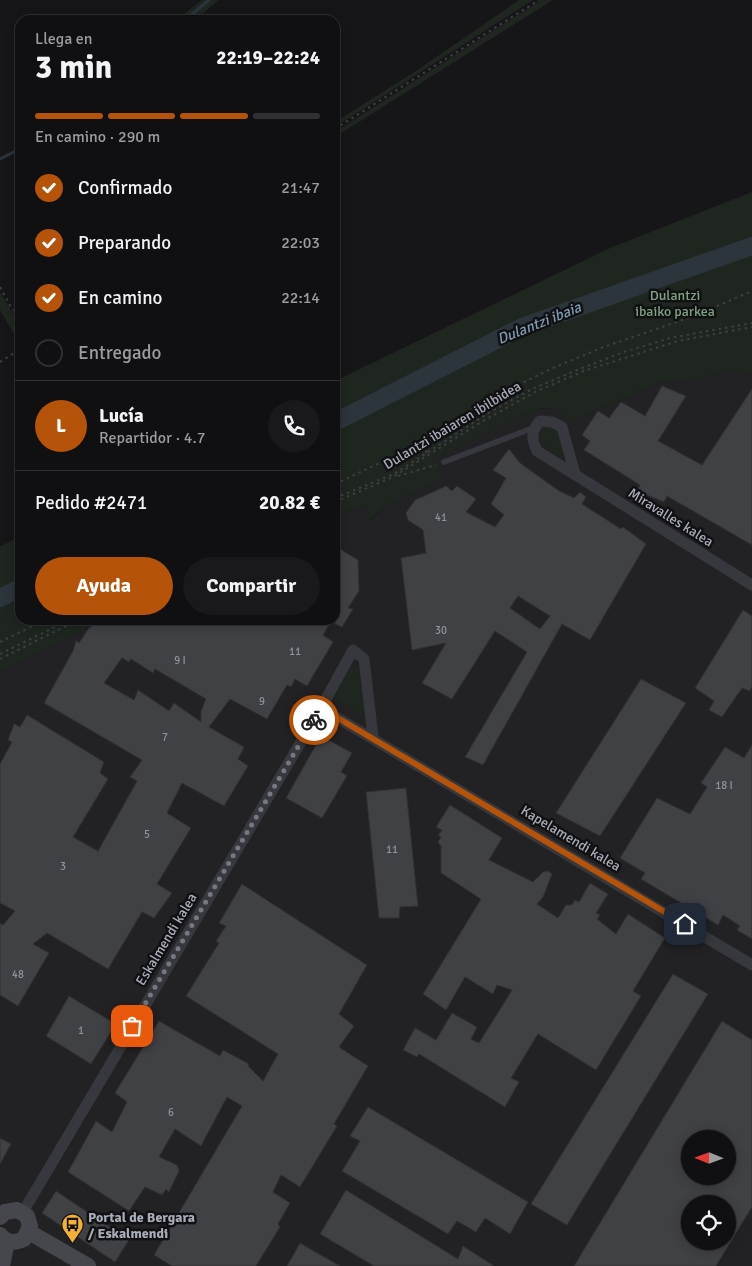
<!DOCTYPE html>
<html lang="es">
<head>
<meta charset="utf-8">
<style>
	:root { --surface:#101012; --page:#19191b; --text:#f1f3f6; --muted:#9c9d9f; --line:#303032; --accent:#b45309 }
	body { margin:0; font-family:Signika,sans-serif; background:var(--page); color:var(--text); height:100vh; display:flex; flex-direction:column; font-size:19px; white-space:nowrap }
	* { box-sizing:border-box; margin:0 }
	p { font-size:16px; color:var(--muted) }
	.icon { flex:none; width:28px; height:28px; fill:none; stroke:currentColor; stroke-width:2; stroke-linecap:round; stroke-linejoin:round }
	.map { position:relative; flex:1; overflow:hidden }
	.sheet { position:absolute; left:15px; top:15px; width:325px; height:610px; display:flex; flex-direction:column; background:var(--surface); border-radius:15px; box-shadow:0 2px 12px #0003,0 0 0 1px var(--line) }
	.sheet>* { flex:none }
	.needle { width:32px; rotate:271deg }
	.controls { position:absolute; left:681px; top:1130px; display:grid; gap:10px }
	.controls a { display:grid; place-items:center; width:55px; height:55px; border-radius:50%; background:var(--surface); box-shadow:0 2px 12px #0003,0 0 0 1px var(--line); font-size:25px }
	.pin { position:absolute; display:grid; place-items:center; width:42px; height:42px; color:#fff; margin:-21px; border-radius:10px; box-shadow:0 2px 8px #0006 }
	.courier { position:absolute; display:grid; place-items:center; width:50px; height:50px; margin:-25px; border:4px solid #b45309; border-radius:50%; background:#fff; color:#222; box-shadow:0 1px 6px #0007 }
	.head em { font-style:normal; font-weight:700 }
	.head div { display:flex; flex-direction:column-reverse }
	.head { display:flex; align-items:center; justify-content:space-between; height:85px; padding:0 20px }
	h1 { font-size:32px; font-weight:700; line-height:38px }
	.bar { display:grid; grid-template-columns:repeat(4,1fr); gap:8px 5px; align-content:center; height:60px; padding:0 20px }
	.bar i { height:6px; border-radius:4px; background:var(--line) }
	.bar .current { background:var(--accent) }
	.bar p { grid-column:span 4 }
	.line { display:flex; align-items:center; gap:12px; padding:0 20px; border-top:1px solid var(--line) }
	.line div { flex:1 }
	.round { display:grid; place-items:center; flex:none; width:52px; height:52px; border-radius:26px; background:var(--page) }
	ol { padding:0 20px; list-style:none }
	li { display:flex; align-items:center; gap:15px; height:55px }
	li p { margin-inline-start:auto }
	li .icon { padding:5px; border-radius:50%; background:var(--accent); color:#fff; stroke-width:4 }
	li:last-child { color:var(--muted) }
	li i { width:28px; height:28px; border:2px solid var(--line); border-radius:50% }
	.button { display:flex; gap:10px; margin-top:auto; padding:10px 20px }
	.button a { flex:1; height:58px; border-radius:30px; background:var(--accent); color:#fff; font-size:20px; font-weight:700; line-height:58px; text-align:center }
	.button a+a { background:var(--page); color:var(--text) }
	.map>svg:first-child { display:block }
	.built { fill:#222225; fill-rule:evenodd }
	.green { fill:#1e261f }
	.lines { fill:none; stroke-linecap:round; stroke-linejoin:round }
	.stream { stroke:#2c353c; stroke-width:3 }
	.river { stroke:#2c353c; stroke-width:18 }
	.building { fill:#404145; stroke:#303034; fill-rule:evenodd }
	.path { stroke:#3d3f44; stroke-width:2; stroke-dasharray:2.5 4; stroke-linecap:butt }
	.lane { stroke:#37383d; stroke-width:5.5 }
	.street { stroke:#37383d; stroke-width:11 }
	.secondary { stroke:#45474d; stroke-width:16 }
	.done { stroke:#757880; stroke-width:5; stroke-dasharray:0 9 }
	.route { stroke:#b45309; stroke-width:6 }
	.labels { text-anchor:middle; stroke-width:5; stroke-linejoin:round; paint-order:stroke }
	.number-label { font-size:11px; fill:#8e929b }
	.park-label { font-size:14px; fill:#7fa381; stroke:#111113 }
	.street-label { font-size:14px; fill:#a8adb8; stroke:#111113 }
	.poi-label { font-size:14px; font-weight:bold; fill:#a8adb8; stroke:#111113; text-anchor:start }
	.water-label { font-size:15px; font-style:italic; fill:#7f9bb3; stroke:#111113 }
</style>
</head>
<body>
<div class="map">
<svg width="752" height="1266" viewBox="0 0 752 1266">
	<rect width="100%" height="100%" fill="#161618"/>
	<path class="built" d="M 731,369 L 749,375 L 752,375 L 752,1266 L 0,1266 L 0,673 L 102,620 L 335,620 L 335,516 L 367,504 L 370,520 L 388,505 L 441,479 L 433,459 L 538,409 L 555,408 L 565,411 L 572,421 L 657,384 L 673,380 L 694,380 ZM 690,1139 L 728,1139 L 728,1176 L 690,1176 ZM 690,1204 L 728,1204 L 728,1241 L 690,1241 Z"/>
	<path class="green" d="M 202,0 L 219,0 L 195,20 L 176,20 Z
		M 519,0 L 533,0 L 335,127 L 335,122 L 416,71 Z
		M 541,0 L 553,0 L 335,137 L 335,132 Z
		M 752,192 L 752,375 L 749,375 L 731,369 L 694,380 L 673,380 L 657,384 L 572,421 C 563,408 553,407 538,409 L 434,459 L 442,479 L 388,505 L 369,520 L 367,504 L 335,516 L 335,381 L 610,248 Z
		M 0,292 L 15,316 L 20,318 L 20,345 L 0,310 Z
		M 547,426 C 562,429 561,443 564,456 L 562,459 L 544,446 L 540,440 L 542,430 Z
		M 20,537 L 20,620 L 102,620 L 0,673 L 0,546 Z
		M 351,665 L 358,666 L 365,712 L 362,716 L 335,700 L 334,695 Z"/>
	<g class="lines">
		<path class="stream" d="M 185,20 L 209,0
			M 0,159 L 20,149"/>
		<path class="river" d="M 335,422 L 522,327 L 752,246
			M 0,598 L 20,588"/>
	</g>
	<path class="building" d="M 662,386 L 686,396 L 658,441 L 702,465 L 752,389 L 752,545 L 667,496 L 664,502 L 637,491 L 640,485 L 584,450 L 590,441 L 582,435 L 598,411 L 609,418 L 621,402 L 645,416 Z
		M 509,449 L 520,463 L 559,491 L 574,498 L 580,492 L 586,497 L 582,504 L 621,529 L 623,527 L 646,544 L 590,640 L 562,624 L 483,765 L 465,757 L 527,652 L 495,631 L 452,699 L 422,683 L 446,643 L 412,650 L 401,558 L 426,553 L 423,530 L 408,520 L 406,513 L 415,500 L 446,486 L 452,491 L 457,486 L 476,499 L 466,512 L 495,527 L 504,515 L 491,504 L 506,478 L 493,470 ZM 518,596 L 550,616 L 540,629 L 510,608 Z
		M 335,546 L 358,560 L 359,591 L 348,608 L 353,609 L 342,627 L 335,624 Z
		M 743,610 L 752,616 L 752,686 L 750,691 L 742,688 L 722,717 L 709,710 L 714,701 L 695,688 Z
		M 102,620 L 332,620 L 323,635 L 333,642 L 307,686 L 295,679 L 291,687 L 287,685 L 267,719 L 230,699 L 209,727 L 244,747 L 238,759 L 248,766 L 224,806 L 182,783 L 167,813 L 191,828 L 157,884 L 172,893 L 154,918 L 142,912 L 108,969 L 47,933 L 33,944 L 49,953 L 18,1006 L 0,995 L 0,923 L 3,925 L 15,911 L 0,903 L 0,764 L 12,742 L 8,740 L 14,724 L 20,727 L 27,715 L 104,762 L 100,773 L 108,779 L 73,837 L 98,851 L 137,781 L 130,777 L 142,760 L 44,703 L 73,651 L 76,641 L 79,643 L 89,628 ZM 122,658 L 129,662 L 131,659 L 153,673 L 155,669 L 206,699 L 201,711 L 201,722 L 174,703 L 169,711 L 138,690 L 134,700 L 104,683 Z
		M 641,679 L 686,703 L 600,836 L 556,813 Z
		M 321,736 L 352,753 L 341,772 L 347,776 L 322,818 L 286,798 Z
		M 752,745 L 752,939 L 737,930 L 740,926 L 723,915 L 718,925 L 641,879 L 645,873 L 620,858 L 657,798 L 690,814 L 707,787 L 701,783 L 725,747 L 744,758 Z
		M 406,788 L 418,906 L 400,907 L 399,918 L 379,918 L 366,792 Z
		M 450,805 L 502,838 L 489,860 L 533,882 L 543,872 L 548,871 L 552,874 L 543,897 L 537,904 L 558,918 L 566,905 L 572,905 L 575,900 L 579,902 L 590,883 L 608,894 L 596,913 L 600,915 L 597,919 L 616,934 L 628,914 L 665,938 L 633,991 L 641,996 L 596,1070 L 538,1034 L 511,1078 L 519,1082 L 505,1107 L 419,1054 L 417,1057 L 403,1050 L 415,1028 L 436,1040 L 452,1013 L 477,1027 L 471,1039 L 479,1043 L 512,990 L 497,985 L 493,994 L 465,977 L 446,1010 L 423,994 L 481,899 L 441,873 L 441,846 L 438,842 L 441,837 L 438,835 L 442,830 L 436,827 Z
		M 242,884 L 367,965 L 339,1014 L 354,1026 L 339,1047 L 368,1066 L 334,1124 L 337,1126 L 300,1187 L 281,1175 L 273,1192 L 290,1203 L 278,1224 L 280,1227 L 256,1266 L 172,1266 L 154,1255 L 242,1106 L 227,1097 L 201,1146 L 175,1129 L 159,1157 L 177,1165 L 179,1171 L 169,1192 L 166,1189 L 162,1195 L 145,1187 L 129,1211 L 68,1172 L 96,1121 L 112,1132 L 127,1102 L 115,1093 L 159,1021 L 220,1056 L 223,1050 L 249,1064 L 248,1066 L 263,1081 L 278,1054 L 186,996 L 219,943 L 216,941 L 226,926 L 219,923 Z
		M 673,974 L 708,994 L 567,1225 L 531,1204 Z
		M 69,996 L 116,1024 L 91,1064 L 46,1036 Z
		M 722,1021 L 752,1040 L 752,1207 L 716,1266 L 574,1266 ZM 690,1139 L 728,1139 L 728,1176 L 690,1176 ZM 690,1204 L 728,1204 L 728,1241 L 690,1241 Z
		M 368,1107 L 528,1202 L 510,1234 L 485,1218 L 476,1232 L 457,1221 L 448,1234 L 342,1171 L 360,1141 L 350,1136 Z
		M 0,1138 L 11,1144 L 0,1164 Z
		M 346,1190 L 458,1259 L 463,1246 L 494,1266 L 374,1266 L 320,1234 Z
		M 56,1191 L 129,1240 L 115,1262 L 42,1213 Z
		M 300,1243 L 340,1266 L 287,1266 Z"/>
	<g class="lines">
		<path class="path" d="M 335,129 L 539,0
			M 0,287 L 12,309 L 20,315
			M 0,362 L 14,353
			M 426,453 L 433,435
			M 398,476 L 436,465
			M 335,484 L 401,453 L 493,397 L 555,367 L 601,348 L 694,316 L 752,291
			M 335,498 L 394,474 L 490,412 L 532,389 L 582,368 L 624,352 L 670,338 L 752,323
			M 335,502 L 393,477 L 483,421 L 535,392 L 584,371 L 678,341 L 752,327
			M 0,642 L 45,620
			M 0,654 L 69,620
			M 0,659 L 78,620"/>
		<path class="lane" d="M 444,462 L 533,428"/>
		<path class="street" d="M 575,474 L 562,427 L 552,422 L 540,421 C 531,431 531,439 537,451 L 752,585
			M 321,708 L 752,965
			M 23,1212 L 321,708 L 353,650 L 364,659 L 373,737"/>
		<path class="secondary" d="M 0,1217 L 5,1212 L 17,1210 L 27,1216 L 30,1226 L 24,1239 C 15,1243 7,1244 0,1235
			M 29,1232 L 88,1266
			M 2,1266 L 7,1241"/>
	</g>
	<g class="lines">
		<path class="done" d="M 132,1026 L 314,720"/>
		<path class="route" d="M 314,720 L 321,708 L 685,924"/>
	</g>
	<defs>
		<symbol id="bus-pin" viewBox="-11 -11 22 30"><path d="M0 17L-7.5 6A9.5 9.5 0 1 1 7.5 6Z" fill="#f2b134" stroke="#111113"/><path d="M-5-6H5V4H4V6H2V4H-2V6H-4V4H-5ZM-3.5-4V0h7V-4ZM-3.5 1.2v1.5H-2V1.2ZM2 1.2v1.5H3.5V1.2Z" fill="#111"/></symbol>
	</defs>
	<g fill-rule="evenodd">
		<use href="#bus-pin" x="60" y="1212" width="25" height="34"/>
	</g>
	<g class="labels">
		<g class="number-label">
			<text x="441" y="521">41</text>
			<text x="441" y="634">30</text>
			<text x="295" y="655">11</text>
			<text x="180" y="664">9 I</text>
			<text x="262" y="705">9</text>
			<text x="165" y="741">7</text>
			<text x="724" y="789">18 I</text>
			<text x="147" y="838">5</text>
			<text x="392" y="853">11</text>
			<text x="63" y="870">3</text>
			<text x="18" y="978">48</text>
			<text x="81" y="1034">1</text>
			<text x="171" y="1116">6</text>
		</g>
		<g class="park-label">
			<text x="675" y="300">Dulantzi<tspan x="675" dy="16">ibaiko parkea</tspan></text>
		</g>
		<g class="street-label">
			<text transform="translate(452 425) rotate(-31)" y="5">Dulantzi ibaiaren ibilbidea</text>
			<text transform="translate(671 517) rotate(32)" y="5">Miravalles kalea</text>
			<text transform="translate(571 838) rotate(31)" y="5">Kapelamendi kalea</text>
			<text transform="translate(166 939) rotate(-59)" y="5">Eskalmendi kalea</text>
		</g>
		<g class="poi-label">
			<text x="88" y="1222">Portal de Bergara<tspan x="88" dy="16">/ Eskalmendi</tspan></text>
		</g>
		<g class="water-label">
			<text transform="translate(539 323) rotate(-22)" y="5">Dulantzi ibaia</text>
		</g>
	</g>
</svg>
<div class="controls">
<a><svg class="needle" viewBox="-14 -14 28 28"><path d="M0-13l5 13h-10z" fill="#e53935"/><path d="M0 13l5-13h-10z" fill="#9c9d9f"/></svg></a>
<a><svg class="icon" aria-label="locate" viewBox="0 0 24 24"><circle cx="12" cy="12" r="6"/><path d="M12 2v4M12 18v4M2 12h4M18 12h4"/></svg></a>
</div>
<div class="pin" style="left:132px;top:1026px;background:#ea580c"><svg class="icon" aria-label="bag" viewBox="0 0 24 24"><path d="M5 8h14l-1 12H6zM9 8a3 3 0 0 1 6 0"/></svg></div>
<div class="pin" style="left:685px;top:924px;background:#1f2937"><svg class="icon" aria-label="home" viewBox="0 0 24 24"><path d="M3 11l9-7 9 7M6 9v11h12V9"/></svg></div>
<div class="courier" style="left:314px;top:720px"><svg class="icon" aria-label="bike" viewBox="0 0 24 24"><circle cx="6" cy="16" r="4"/><circle cx="18" cy="16" r="4"/><path d="M6 16l4-8h5l3 8M10 8l3 8H6M13 5h3"/></svg></div>
<section class="sheet">
<div class="head"><div><h1>3 min</h1><p>Llega en</p></div><em>22:19–22:24</em></div>
<div class="bar"><i class="current"></i><i class="current"></i><i class="current"></i><i></i><p>En camino · 290 m</p></div>
<ol>
<li><svg class="icon" aria-label="check" viewBox="0 0 24 24"><path d="M5 12l5 5 9-10"/></svg>Confirmado<p>21:47</p></li>
<li><svg class="icon" aria-label="check" viewBox="0 0 24 24"><path d="M5 12l5 5 9-10"/></svg>Preparando<p>22:03</p></li>
<li><svg class="icon" aria-label="check" viewBox="0 0 24 24"><path d="M5 12l5 5 9-10"/></svg>En camino<p>22:14</p></li>
<li><i></i>Entregado</li>
</ol>
<div class="line" style="height:90px"><b class="round" style="background:var(--accent);color:#fff">L</b><div><b>Lucía</b><p>Repartidor · 4.7</p></div><a class="round"><svg class="icon" aria-label="phone" viewBox="0 0 24 24"><path d="M5 4h4l2 5-3 2q2 4 5 5l2-3 5 2v4C11 20 4 13 5 4z"/></svg></a></div>
<div class="line" style="height:65px"><div>Pedido #2471</div><b>20.82 €</b></div>
<div class="button"><a>Ayuda</a><a>Compartir</a></div>
</section>
</div>
</body>
</html>
